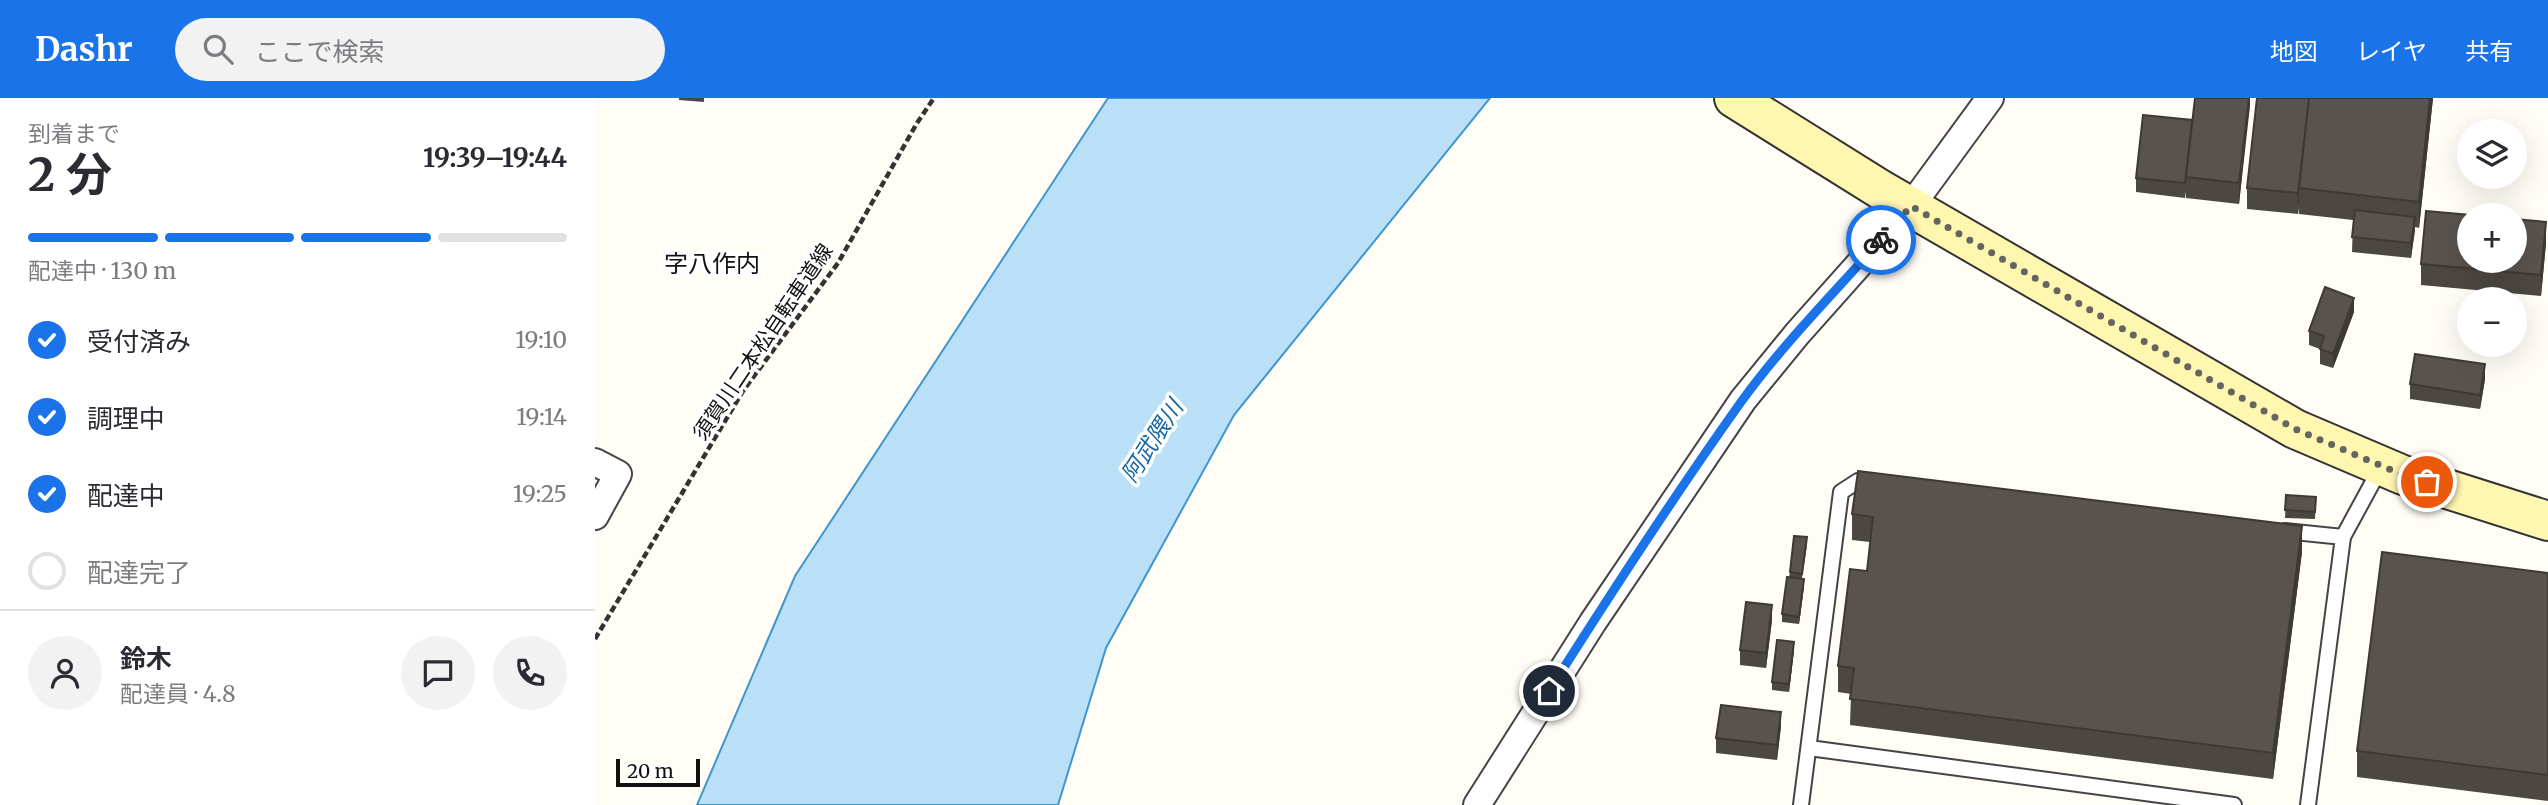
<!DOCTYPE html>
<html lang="ja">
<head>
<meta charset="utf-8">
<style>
	:root { --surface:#fff; --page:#f2f2f3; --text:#2b2b33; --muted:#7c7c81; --line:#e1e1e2; --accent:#1a73e8 }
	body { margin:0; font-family:Merriweather,"Noto Sans JP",serif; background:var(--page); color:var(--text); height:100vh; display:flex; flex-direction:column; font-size:26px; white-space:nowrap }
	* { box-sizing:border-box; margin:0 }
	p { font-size:23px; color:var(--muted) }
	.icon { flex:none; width:38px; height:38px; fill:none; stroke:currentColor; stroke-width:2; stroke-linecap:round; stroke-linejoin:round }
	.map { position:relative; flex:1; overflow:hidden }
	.details { display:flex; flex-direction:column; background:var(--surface); width:595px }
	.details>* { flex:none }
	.tools { position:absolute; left:1862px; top:21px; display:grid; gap:14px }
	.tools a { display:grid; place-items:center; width:70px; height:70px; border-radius:50%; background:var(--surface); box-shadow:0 7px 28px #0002; font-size:35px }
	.scale { position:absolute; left:21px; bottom:18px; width:84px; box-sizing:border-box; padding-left:7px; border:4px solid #111; border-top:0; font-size:19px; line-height:24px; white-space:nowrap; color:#111; -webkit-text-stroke:5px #fff; paint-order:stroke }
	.pin { position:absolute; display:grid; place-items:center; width:60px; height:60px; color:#fff; margin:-30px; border:4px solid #fff; border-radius:50%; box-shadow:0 2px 7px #0007 }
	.courier { position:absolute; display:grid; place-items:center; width:70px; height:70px; margin:-35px; border:5px solid #1a73e8; border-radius:50%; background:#fff; color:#222; box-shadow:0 2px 9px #0007 }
	.head em { font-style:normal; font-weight:700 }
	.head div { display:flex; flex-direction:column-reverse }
	.head { display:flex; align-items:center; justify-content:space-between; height:119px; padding:0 28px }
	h1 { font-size:46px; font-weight:700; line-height:52px }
	.bar { display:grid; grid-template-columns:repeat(4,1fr); gap:10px 7px; align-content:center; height:84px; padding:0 28px }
	.bar i { height:9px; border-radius:5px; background:var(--line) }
	.bar .current { background:var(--accent) }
	.bar p { grid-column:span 4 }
	.line { display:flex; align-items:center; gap:18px; padding:0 28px; border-top:2px solid var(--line) }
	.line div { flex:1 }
	.round { display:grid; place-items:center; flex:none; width:74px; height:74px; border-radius:37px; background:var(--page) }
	ol { padding:0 28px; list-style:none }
	li { display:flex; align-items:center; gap:21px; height:77px }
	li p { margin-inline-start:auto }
	li .icon { padding:7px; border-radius:50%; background:var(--accent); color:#fff; stroke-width:4 }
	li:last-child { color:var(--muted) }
	li i { width:38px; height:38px; border:4px solid var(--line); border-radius:50% }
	header { display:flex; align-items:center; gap:42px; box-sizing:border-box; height:98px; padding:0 35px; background:var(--accent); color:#fff }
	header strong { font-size:33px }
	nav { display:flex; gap:38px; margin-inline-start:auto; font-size:24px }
	.search { width:490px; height:63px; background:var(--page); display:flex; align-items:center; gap:18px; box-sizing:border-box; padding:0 24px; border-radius:38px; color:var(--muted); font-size:26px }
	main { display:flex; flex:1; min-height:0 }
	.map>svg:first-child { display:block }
	.water { fill:#b9e0f7; stroke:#3f96cf; stroke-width:2 }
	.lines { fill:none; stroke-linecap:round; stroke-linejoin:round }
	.lane-casing { stroke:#444; stroke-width:18 }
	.street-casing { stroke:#444; stroke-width:30 }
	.secondary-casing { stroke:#333; stroke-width:42 }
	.path { stroke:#333; stroke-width:4.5; stroke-dasharray:7 3.5; stroke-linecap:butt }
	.lane { stroke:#fff; stroke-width:14 }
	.street { stroke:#fff; stroke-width:26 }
	.secondary { stroke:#fff6b0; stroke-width:38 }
	.wall { fill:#4d4742 }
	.shaded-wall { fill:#3f3936 }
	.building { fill:#5a524d; stroke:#3f3936; stroke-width:2 }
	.done { stroke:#646461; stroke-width:7; stroke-dasharray:0 12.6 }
	.route { stroke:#1a73e8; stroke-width:9 }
	.labels { text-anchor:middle; stroke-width:7; stroke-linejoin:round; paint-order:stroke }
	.street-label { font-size:21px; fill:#111; stroke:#fff }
	.water-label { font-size:23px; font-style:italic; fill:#1768a6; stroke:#fff }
	.quarter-label { font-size:24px; fill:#111; stroke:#fff }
</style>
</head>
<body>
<header>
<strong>Dashr</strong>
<div class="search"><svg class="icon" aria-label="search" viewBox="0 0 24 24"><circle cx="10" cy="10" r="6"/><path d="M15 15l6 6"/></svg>ここで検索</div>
<nav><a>地図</a><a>レイヤ</a><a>共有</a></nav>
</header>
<main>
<section class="details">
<div class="head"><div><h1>2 分</h1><p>到着まで</p></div><em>19:39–19:44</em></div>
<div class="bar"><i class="current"></i><i class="current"></i><i class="current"></i><i></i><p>配達中 · 130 m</p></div>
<ol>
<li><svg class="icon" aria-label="check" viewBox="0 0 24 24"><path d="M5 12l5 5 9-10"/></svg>受付済み<p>19:10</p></li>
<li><svg class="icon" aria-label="check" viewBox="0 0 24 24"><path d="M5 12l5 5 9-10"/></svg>調理中<p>19:14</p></li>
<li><svg class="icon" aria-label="check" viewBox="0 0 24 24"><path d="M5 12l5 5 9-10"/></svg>配達中<p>19:25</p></li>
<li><i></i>配達完了</li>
</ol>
<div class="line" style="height:126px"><a class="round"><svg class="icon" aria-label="person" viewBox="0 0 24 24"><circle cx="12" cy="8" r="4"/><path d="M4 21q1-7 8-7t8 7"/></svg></a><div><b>鈴木</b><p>配達員 · 4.8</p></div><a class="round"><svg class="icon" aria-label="chat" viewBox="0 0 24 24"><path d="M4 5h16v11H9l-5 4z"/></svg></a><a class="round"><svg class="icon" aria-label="phone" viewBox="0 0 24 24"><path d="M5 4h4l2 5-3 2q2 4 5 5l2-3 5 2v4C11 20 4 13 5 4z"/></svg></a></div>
</section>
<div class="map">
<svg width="1953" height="707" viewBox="0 0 1953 707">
	<rect width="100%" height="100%" fill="#fffdf5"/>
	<path class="water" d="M 513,0 L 895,0 L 639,317 L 511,550 L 463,707 L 102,707 L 200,478 Z"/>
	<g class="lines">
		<defs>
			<path id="lane" d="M 1690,433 L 1748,439
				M 1214,650 L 1639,707
				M 1206,707 L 1246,394 L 1263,383 L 1281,385
				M 1713,707 L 1748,439 L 1786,369"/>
			<path id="street" d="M 0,364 L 23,376 L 0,418
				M 882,707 L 998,524 L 1148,302 L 1202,236 L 1316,108 L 1395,0"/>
			<path id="secondary" d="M 1139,0 L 1288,93 L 1700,331 L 1808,377 L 1953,423"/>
		</defs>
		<use href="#lane" class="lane-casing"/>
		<use href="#street" class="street-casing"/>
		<use href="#secondary" class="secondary-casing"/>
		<path class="path" d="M 0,541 L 148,293 L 243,165 L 322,25 L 339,0"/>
		<use href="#lane" class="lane"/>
		<use href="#street" class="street"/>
		<use href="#secondary" class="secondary"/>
	</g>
	<path class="wall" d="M 84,0 L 109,0 L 109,4 L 84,2 Z
		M 1655,0 L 1644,106 L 1591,100 L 1591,93 L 1590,100 L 1541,94 L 1541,80 L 1597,22 Z
		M 1662,0 L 1838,0 L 1824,130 L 1820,129 L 1816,160 L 1757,154 L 1758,122 L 1704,116 L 1704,106 L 1703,116 L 1652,111 L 1652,90 Z
		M 1951,145 L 1946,198 L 1826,187 L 1826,166 Z
		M 1759,214 L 1738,270 L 1725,266 L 1725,251 L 1714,247 L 1714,233 Z
		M 1890,281 L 1885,311 L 1815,301 L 1815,286 Z
		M 1691,397 L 1721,399 L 1720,421 L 1690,420 Z
		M 1257,416 L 1707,454 L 1678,681 L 1255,627 L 1256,596 L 1243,594 L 1243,568 L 1272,473 L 1275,444 L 1257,442 Z
		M 1212,447 L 1207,480 L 1209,488 L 1204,526 L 1187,524 L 1187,516 L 1195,474 Z
		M 1953,475 L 1953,703 L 1762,679 L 1762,653 Z
		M 1177,522 L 1171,570 L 1145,567 L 1145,552 Z
		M 1199,552 L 1194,594 L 1177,592 L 1177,584 Z
		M 1186,628 L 1182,662 L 1121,655 L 1121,640 Z"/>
	<path class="shaded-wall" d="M 1654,0 L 1655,0 L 1655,8 L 1644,106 L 1644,85 Z
		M 1835,0 L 1838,0 L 1824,130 L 1824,104 Z
		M 1704,90 L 1704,106 L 1703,116 L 1703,95 Z
		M 1820,119 L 1820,133 L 1816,160 L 1816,145 Z
		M 1951,124 L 1951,145 L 1946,198 L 1946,177 Z
		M 1759,200 L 1759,214 L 1738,270 L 1738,256 Z
		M 1890,266 L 1890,281 L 1885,311 L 1885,297 Z
		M 1707,428 L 1707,454 L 1678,681 L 1678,655 Z
		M 1209,481 L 1209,488 L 1204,526 L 1204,519 Z
		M 1177,507 L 1177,522 L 1171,570 L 1171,555 Z
		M 1199,544 L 1199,552 L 1194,594 L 1194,586 Z
		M 1186,614 L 1186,628 L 1182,662 L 1182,647 Z"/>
	<path class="building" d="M 1600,0 L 1654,0 L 1644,85 L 1591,79 Z
		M 1662,0 L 1714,0 L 1703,95 L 1652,90 Z
		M 1714,0 L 1835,0 L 1824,104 L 1704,90 Z
		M 1548,17 L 1597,22 L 1590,85 L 1541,80 Z
		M 1760,112 L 1820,119 L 1816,145 L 1757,139 Z
		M 1831,113 L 1876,117 L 1874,117 L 1874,163 L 1920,163 L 1920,121 L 1951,124 L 1946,177 L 1826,166 Z
		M 1730,189 L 1759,200 L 1738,256 L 1725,251 L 1729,238 L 1714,233 Z
		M 1820,256 L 1890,266 L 1885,297 L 1815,286 Z
		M 1263,373 L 1707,428 L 1678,655 L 1255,601 L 1259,570 L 1243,568 L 1255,471 L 1272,473 L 1278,419 L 1257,416 Z
		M 1691,397 L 1721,399 L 1720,414 L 1690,412 Z
		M 1199,438 L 1212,439 L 1207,476 L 1195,474 Z
		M 1787,454 L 1953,475 L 1953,677 L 1762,653 Z
		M 1192,479 L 1209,481 L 1204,519 L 1187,516 Z
		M 1151,504 L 1177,507 L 1171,555 L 1145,552 Z
		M 1182,542 L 1199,544 L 1194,586 L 1177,584 Z
		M 1126,607 L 1186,614 L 1182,647 L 1121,640 Z"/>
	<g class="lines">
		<path class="done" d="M 1286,142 L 1316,108 L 1700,331 L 1808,377 L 1832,384"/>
		<path class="route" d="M 954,593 C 1016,495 1079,398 1146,304 C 1188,246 1239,195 1286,142"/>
	</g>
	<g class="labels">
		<g class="street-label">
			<text transform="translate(168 244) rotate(-56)" y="7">須賀川二本松自転車道線</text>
		</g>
		<g class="water-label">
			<text transform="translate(557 343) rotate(-57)" y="8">阿武隈川</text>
		</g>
		<g class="quarter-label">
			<text x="117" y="174">字八作内</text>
		</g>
	</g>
</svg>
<div class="tools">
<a><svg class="icon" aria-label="layers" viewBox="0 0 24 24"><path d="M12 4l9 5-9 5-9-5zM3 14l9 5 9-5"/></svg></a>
<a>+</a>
<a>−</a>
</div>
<div class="scale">20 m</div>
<div class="pin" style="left:1832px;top:384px;background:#ea580c"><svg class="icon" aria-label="bag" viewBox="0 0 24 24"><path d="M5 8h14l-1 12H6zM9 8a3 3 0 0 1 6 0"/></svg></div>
<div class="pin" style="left:954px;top:593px;background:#1f2937"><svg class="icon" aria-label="home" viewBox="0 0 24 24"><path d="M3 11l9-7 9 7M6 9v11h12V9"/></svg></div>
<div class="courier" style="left:1286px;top:142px"><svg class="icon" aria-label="bike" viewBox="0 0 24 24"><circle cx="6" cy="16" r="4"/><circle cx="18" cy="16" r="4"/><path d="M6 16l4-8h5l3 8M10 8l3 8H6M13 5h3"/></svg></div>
</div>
</main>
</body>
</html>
